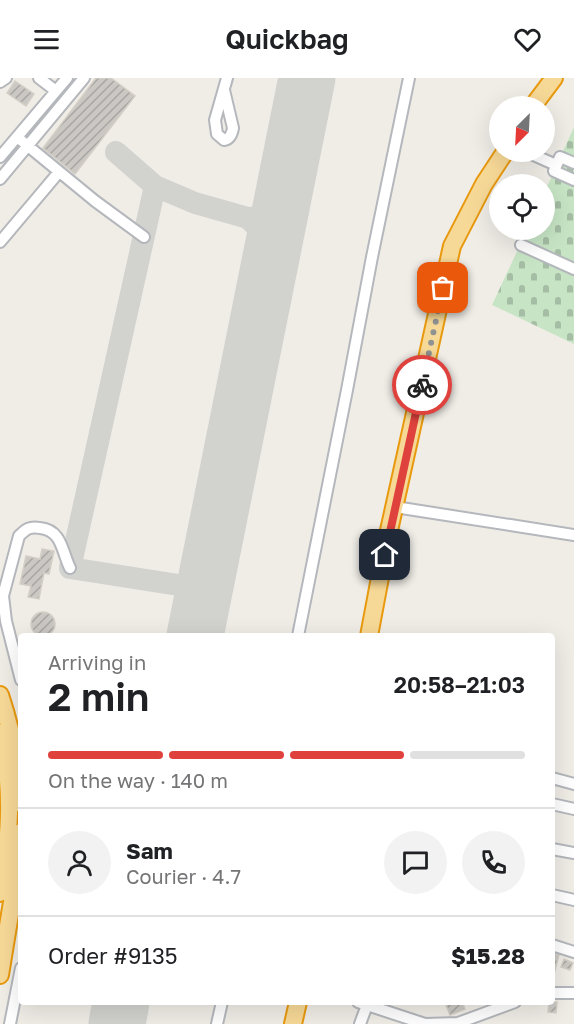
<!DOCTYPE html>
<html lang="en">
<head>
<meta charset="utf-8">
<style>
	:root { --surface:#fff; --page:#f2f2f2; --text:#202124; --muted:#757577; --line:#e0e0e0; --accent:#df423d }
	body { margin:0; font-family:"Golos Text",sans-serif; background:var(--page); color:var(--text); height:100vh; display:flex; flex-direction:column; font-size:22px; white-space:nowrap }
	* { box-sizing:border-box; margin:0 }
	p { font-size:20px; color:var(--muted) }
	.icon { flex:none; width:33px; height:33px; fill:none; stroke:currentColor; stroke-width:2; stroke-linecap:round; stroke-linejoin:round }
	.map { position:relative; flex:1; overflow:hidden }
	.details { position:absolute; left:18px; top:555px; width:537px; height:372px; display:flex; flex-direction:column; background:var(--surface); border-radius:6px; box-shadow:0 6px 24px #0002 }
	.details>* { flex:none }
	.needle { width:39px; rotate:204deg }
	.fabs { position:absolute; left:489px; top:18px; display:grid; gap:12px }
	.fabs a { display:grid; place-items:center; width:66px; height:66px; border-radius:50%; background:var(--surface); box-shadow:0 6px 24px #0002; font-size:30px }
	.pin { position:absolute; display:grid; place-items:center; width:51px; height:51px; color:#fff; margin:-26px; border-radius:12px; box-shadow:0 3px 9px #0006 }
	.courier { position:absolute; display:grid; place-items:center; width:60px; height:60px; margin:-30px; border:4px solid #df423d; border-radius:50%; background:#fff; color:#222; box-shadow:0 2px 8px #0007 }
	.headline em { font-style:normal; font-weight:600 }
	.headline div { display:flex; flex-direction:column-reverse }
	.headline { display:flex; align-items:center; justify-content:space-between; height:102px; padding:0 30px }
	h1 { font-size:39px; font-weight:600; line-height:45px }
	.bar { display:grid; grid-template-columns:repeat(4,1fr); gap:9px 6px; align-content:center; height:72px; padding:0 30px }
	.bar i { height:8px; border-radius:4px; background:var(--line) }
	.bar .active { background:var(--accent) }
	.bar p { grid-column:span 4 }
	.line { display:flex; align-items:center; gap:15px; padding:0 30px; border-top:2px solid var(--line) }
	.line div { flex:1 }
	.round { display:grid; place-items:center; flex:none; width:63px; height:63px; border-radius:32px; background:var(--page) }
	header { display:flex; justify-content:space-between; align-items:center; height:78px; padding:0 30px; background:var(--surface); font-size:27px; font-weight:600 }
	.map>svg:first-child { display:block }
	.cemetery { fill:url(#cemetery-stones) }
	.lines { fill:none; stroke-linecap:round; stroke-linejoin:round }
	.taxiway { stroke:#d2d2ce; stroke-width:22 }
	.runway { stroke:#d2d2ce; stroke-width:57 }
	.building { fill:url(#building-hatch); stroke:#d4cfc6; stroke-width:1.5 }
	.minor-casing { stroke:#b4b7bb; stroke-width:14 }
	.highway-casing { stroke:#e8990e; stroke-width:20 }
	.minor { stroke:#fff; stroke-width:10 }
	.highway { stroke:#f7d997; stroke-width:16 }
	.done { stroke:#919393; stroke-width:6; stroke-dasharray:0 10.8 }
	.route { stroke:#df423d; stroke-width:8 }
</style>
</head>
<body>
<header><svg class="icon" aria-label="menu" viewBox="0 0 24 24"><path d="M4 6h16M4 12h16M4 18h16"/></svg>Quickbag<svg class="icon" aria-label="heart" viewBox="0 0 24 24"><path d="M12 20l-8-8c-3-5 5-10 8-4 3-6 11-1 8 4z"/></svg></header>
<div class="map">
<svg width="574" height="946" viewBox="0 0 574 946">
	<defs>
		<pattern id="cemetery-stones" width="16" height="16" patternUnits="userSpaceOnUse" patternTransform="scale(1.5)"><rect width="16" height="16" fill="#c7e5c5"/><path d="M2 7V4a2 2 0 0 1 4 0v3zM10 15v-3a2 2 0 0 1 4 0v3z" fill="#a5bda4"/></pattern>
		<pattern id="building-hatch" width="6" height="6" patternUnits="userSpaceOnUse" patternTransform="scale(1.5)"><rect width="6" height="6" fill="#cbc8c4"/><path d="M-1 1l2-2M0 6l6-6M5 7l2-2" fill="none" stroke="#a8a6a3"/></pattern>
	</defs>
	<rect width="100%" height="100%" fill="#f0ede7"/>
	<path class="cemetery" d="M 574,49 L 574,266 L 492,227 L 527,152 L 544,152 L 545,113 Z"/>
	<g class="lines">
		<path class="taxiway" d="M 116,74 L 155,108 L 195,125 L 248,140
			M 155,108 L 70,490 L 204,511
			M 272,173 L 267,159 L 248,140 C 264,140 271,133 282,123"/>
		<path class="runway" d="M 195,558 L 307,0
			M 117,946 L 121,924"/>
	</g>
	<path class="building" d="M 96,0 L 111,0 L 135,18 L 75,96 L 43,70 Z
		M 15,3 L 34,16 L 26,28 L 7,15 Z
		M 42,471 L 54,473 L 49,496 L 44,495 L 39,521 L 28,519 L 31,508 L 20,506 L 26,478 L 40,481 Z
		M31 546a12 12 0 1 1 24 0a12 12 0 1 1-24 0Z
		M 552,875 L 559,877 L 554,896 L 552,895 Z
		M 564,881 L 573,885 L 570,892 L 561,889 Z
		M 455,924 L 462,924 L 465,931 L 450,937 L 446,927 Z
		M 549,924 L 557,924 L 556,935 L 548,934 Z"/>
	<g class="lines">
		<defs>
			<path id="minor" d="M 39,0 L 56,13
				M 0,4 L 6,0
				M 224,12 L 233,50 C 232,56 230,61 224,62 L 217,56 L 215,42 L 227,0
				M 17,59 L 95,123 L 144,159
				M 527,74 L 556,87
				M 0,79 L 67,0
				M 574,85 L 560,79 L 554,93 L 574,102
				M 0,101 L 84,0
				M 0,164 L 59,94
				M 521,167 L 574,191
				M 395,429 L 574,457
				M 3,518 L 6,543 L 21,602
				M 0,520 L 3,518 L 19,458 C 26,451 30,448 40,450 C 62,452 62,474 70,490
				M 298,558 L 347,312 L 372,179 L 409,0
				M 552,700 L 574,706
				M 552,726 L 574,731
				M 552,771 L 574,775
				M 552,817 L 574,822
				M 552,867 L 574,874
				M 552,915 L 574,915
				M 358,924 L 425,946 L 458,945 L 515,924
				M 10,946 L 21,890
				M 217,946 L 222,924
				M 360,946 L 367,927"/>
			<path id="highway" d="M 533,28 L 554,0
				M 369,558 L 388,457 L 452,168 L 484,106 L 505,74
				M 0,617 C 12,653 19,688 21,726
				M 0,655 C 14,708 10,762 0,815
				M 0,897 L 19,781 L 21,754
				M 293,946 L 298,924"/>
		</defs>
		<use href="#minor" class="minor-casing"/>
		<use href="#highway" class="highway-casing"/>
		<use href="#minor" class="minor"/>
		<use href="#highway" class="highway"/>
	</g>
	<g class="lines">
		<path class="done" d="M 422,307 L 443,210"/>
		<path class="route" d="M 385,477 L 422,307"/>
	</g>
</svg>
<div class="fabs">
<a><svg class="needle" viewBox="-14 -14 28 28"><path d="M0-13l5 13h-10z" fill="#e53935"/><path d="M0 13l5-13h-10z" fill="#757577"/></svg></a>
<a><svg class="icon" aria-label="locate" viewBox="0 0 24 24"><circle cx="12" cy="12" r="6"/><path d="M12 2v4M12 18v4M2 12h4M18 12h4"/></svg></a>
</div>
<div class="pin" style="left:443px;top:210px;background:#ea580c"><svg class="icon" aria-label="bag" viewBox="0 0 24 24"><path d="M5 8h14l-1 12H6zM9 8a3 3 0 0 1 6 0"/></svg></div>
<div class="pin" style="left:385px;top:477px;background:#1f2937"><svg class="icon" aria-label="home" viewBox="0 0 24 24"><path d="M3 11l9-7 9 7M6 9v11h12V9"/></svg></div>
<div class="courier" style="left:422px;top:307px"><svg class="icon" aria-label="bike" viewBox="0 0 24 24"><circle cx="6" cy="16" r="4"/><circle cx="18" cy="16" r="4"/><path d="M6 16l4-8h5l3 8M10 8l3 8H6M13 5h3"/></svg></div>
<section class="details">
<div class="headline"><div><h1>2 min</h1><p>Arriving in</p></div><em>20:58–21:03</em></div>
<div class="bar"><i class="active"></i><i class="active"></i><i class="active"></i><i></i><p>On the way · 140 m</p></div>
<div class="line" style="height:108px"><a class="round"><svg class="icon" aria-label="person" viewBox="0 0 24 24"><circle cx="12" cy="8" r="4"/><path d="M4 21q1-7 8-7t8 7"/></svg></a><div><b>Sam</b><p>Courier · 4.7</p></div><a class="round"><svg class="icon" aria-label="chat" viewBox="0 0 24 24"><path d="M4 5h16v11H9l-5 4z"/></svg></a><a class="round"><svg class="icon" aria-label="phone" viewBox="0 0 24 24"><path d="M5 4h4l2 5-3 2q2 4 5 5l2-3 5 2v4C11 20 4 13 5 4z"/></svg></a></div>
<div class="line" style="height:78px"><div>Order #9135</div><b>$15.28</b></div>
</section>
</div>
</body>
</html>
